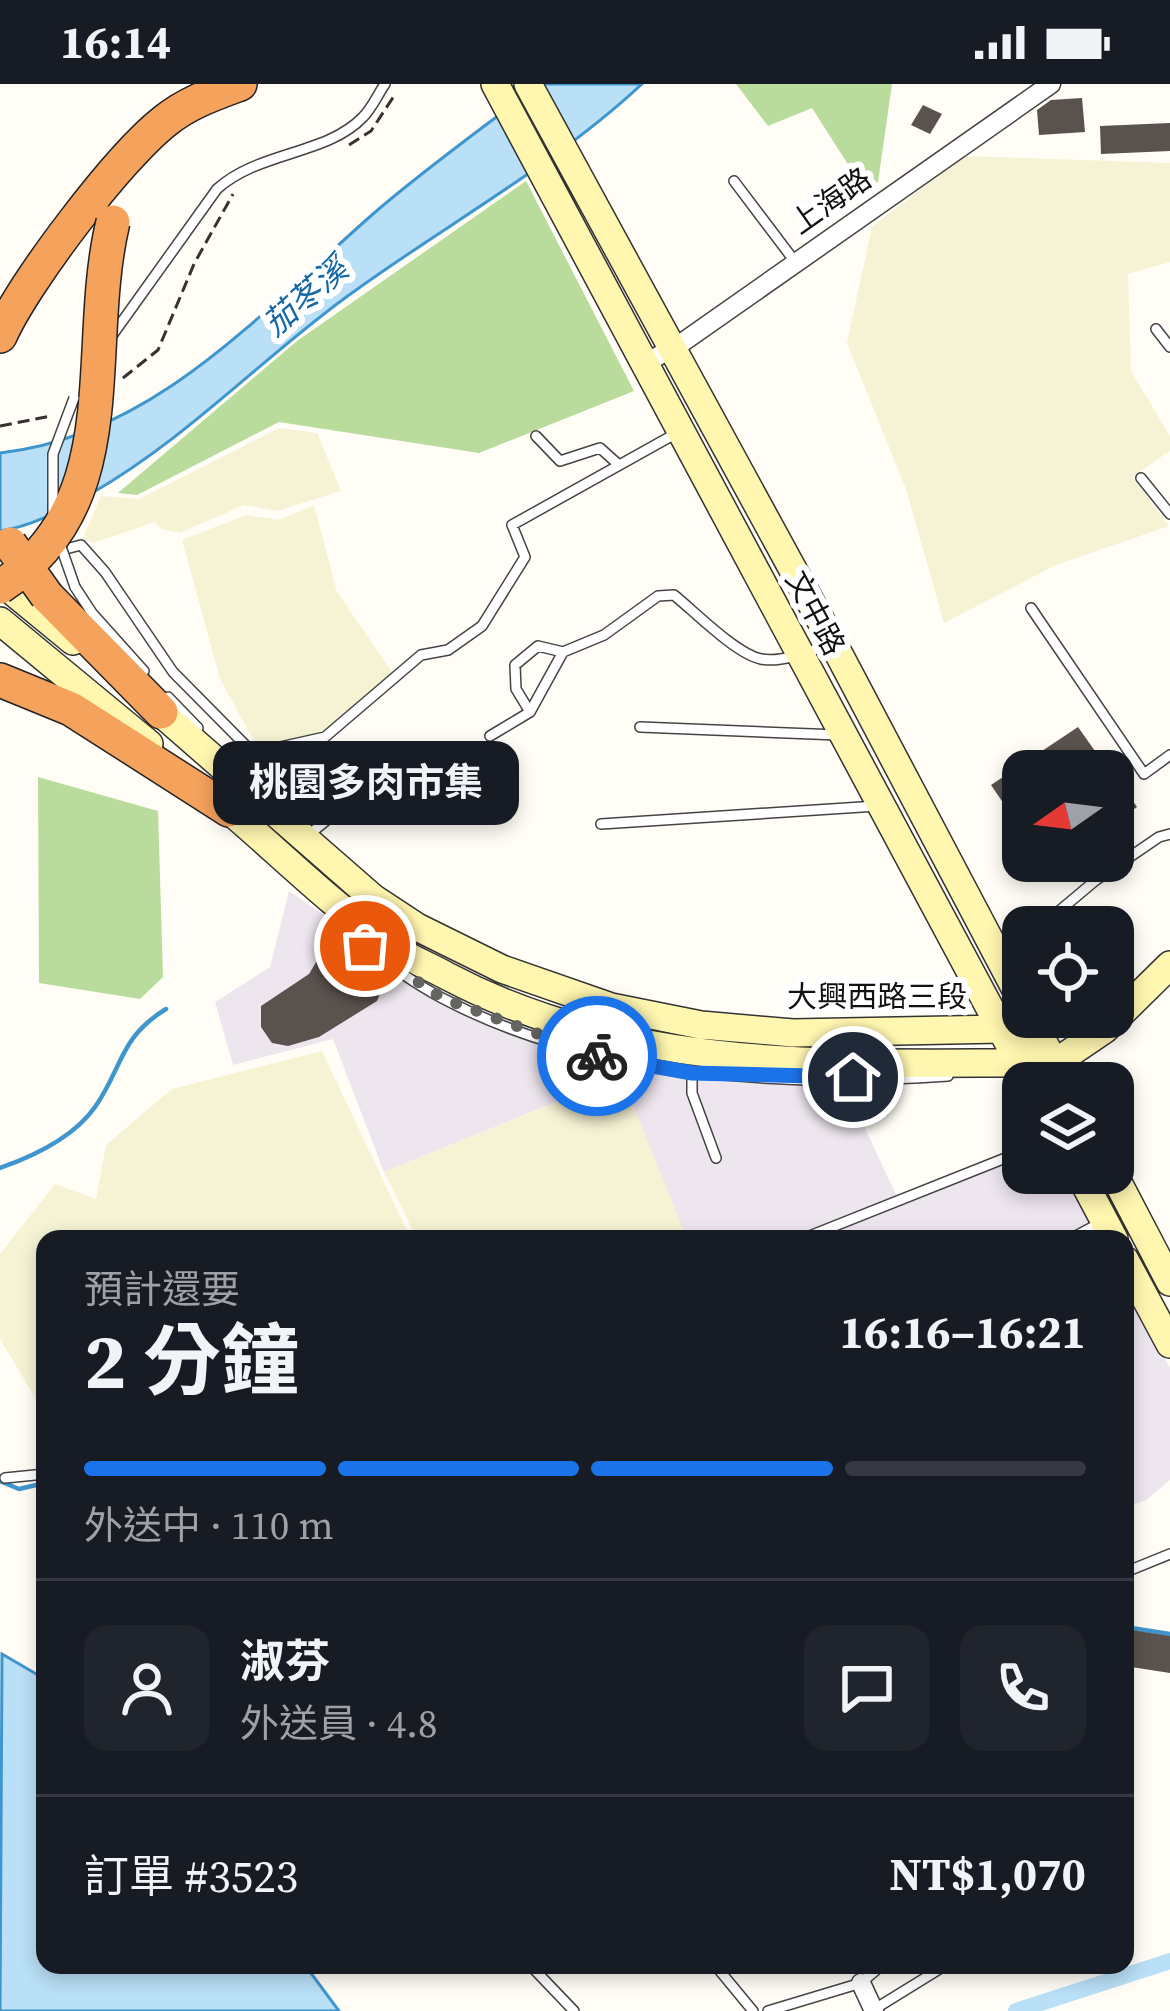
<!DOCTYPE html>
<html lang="zh-TW">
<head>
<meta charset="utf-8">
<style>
	:root { --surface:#171b24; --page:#20242c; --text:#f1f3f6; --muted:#9ea1a6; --line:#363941; --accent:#1a73e8 }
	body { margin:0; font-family:"Source Serif 4","Noto Sans TC",serif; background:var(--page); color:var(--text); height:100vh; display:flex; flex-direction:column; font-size:45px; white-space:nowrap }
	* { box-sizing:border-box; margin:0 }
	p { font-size:39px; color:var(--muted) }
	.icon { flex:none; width:66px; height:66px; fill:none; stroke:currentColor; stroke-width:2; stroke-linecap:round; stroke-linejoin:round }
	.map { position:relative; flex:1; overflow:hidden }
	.side { position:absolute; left:36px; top:1146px; width:1098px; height:744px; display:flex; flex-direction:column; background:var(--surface); border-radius:24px; box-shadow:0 6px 18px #0003 }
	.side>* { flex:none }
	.needle { width:78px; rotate:256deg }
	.fabs { position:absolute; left:1002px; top:666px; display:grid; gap:24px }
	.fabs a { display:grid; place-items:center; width:132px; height:132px; border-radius:24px; background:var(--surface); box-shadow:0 6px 18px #0003; font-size:60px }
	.pin { position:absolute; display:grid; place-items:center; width:102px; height:102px; color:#fff; margin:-51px; border:6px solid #fff; border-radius:50%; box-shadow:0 3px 12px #0007 }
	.courier { position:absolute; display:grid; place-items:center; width:120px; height:120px; margin:-60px; border:9px solid #1a73e8; border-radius:50%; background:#fff; color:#222; box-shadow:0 3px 15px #0007 }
	.bubble { position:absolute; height:84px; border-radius:24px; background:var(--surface); box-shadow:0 6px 18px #0003; font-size:39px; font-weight:700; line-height:84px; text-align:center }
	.summary em { font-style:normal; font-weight:700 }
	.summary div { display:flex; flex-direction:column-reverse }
	.summary { display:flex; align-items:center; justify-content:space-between; height:204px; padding:0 48px }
	h1 { font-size:78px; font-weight:700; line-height:90px }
	.bar { display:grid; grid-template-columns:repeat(4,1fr); gap:18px 12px; align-content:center; height:144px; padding:0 48px }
	.bar i { height:15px; border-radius:9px; background:var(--line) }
	.bar .on { background:var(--accent) }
	.bar p { grid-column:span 4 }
	.line { display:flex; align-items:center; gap:30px; padding:0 48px; border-top:3px solid var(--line) }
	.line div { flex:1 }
	.round { display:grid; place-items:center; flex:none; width:126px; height:126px; border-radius:24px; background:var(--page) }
	.status { display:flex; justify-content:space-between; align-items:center; height:84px; padding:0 60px; background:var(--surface); direction:ltr }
	.status svg { height:33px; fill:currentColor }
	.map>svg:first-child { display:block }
	.industrial { fill:#eee6ef }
	.farmland { fill:#f6f3d4 }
	.forest { fill:#b9dc9c }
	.water { fill:#b9e0f7; stroke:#3f96cf; stroke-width:3 }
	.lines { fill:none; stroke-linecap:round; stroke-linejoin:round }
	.stream { stroke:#3f96cf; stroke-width:4.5 }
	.canal { stroke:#b9e0f7; stroke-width:16 }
	.building { fill:#5a524d }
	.lane-casing { stroke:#444; stroke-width:12 }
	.street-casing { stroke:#444; stroke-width:21 }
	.secondary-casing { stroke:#333; stroke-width:30 }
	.highway-casing { stroke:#222; stroke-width:36 }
	.path { stroke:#333; stroke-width:3; stroke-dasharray:12 6; stroke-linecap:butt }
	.lane { stroke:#fff; stroke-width:9 }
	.street { stroke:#fff; stroke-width:18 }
	.secondary { stroke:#fff6b0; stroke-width:27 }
	.highway { stroke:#f5a25d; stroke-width:33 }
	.lane-bridge-casing { stroke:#444; stroke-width:12; stroke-linecap:butt }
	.highway-bridge-casing { stroke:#222; stroke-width:36; stroke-linecap:butt }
	.lane-bridge { stroke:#fff; stroke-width:9 }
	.highway-bridge { stroke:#f5a25d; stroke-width:33 }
	.done { stroke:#646461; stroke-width:12; stroke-dasharray:0 21.6 }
	.route { stroke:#1a73e8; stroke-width:15 }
	.labels { text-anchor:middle; stroke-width:12; stroke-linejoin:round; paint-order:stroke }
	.street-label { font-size:30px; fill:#111; stroke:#fff }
	.water-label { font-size:33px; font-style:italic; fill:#1768a6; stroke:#fff }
</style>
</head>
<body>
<div class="status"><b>16:14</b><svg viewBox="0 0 49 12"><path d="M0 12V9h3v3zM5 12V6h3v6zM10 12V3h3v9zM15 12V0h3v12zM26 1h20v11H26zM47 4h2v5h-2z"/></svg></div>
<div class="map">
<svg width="1170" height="1927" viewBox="0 0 1170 1927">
	<rect width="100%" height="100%" fill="#fffdf5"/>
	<path class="industrial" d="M 289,807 L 413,892 L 521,943 L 681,985 L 843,997 L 898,1115 L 1023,1070 L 1023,1089 L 1065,1089 L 1100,1155 L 687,1155 L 620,992 L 384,1088 L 333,955 L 233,981 L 215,918 L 270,883 Z
		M 1125,1201 L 1170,1284 L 1170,1396 L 1146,1416 L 1125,1424 Z"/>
	<path class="farmland" d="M 964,72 L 1170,79 L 1170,178 L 1128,190 L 1131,287 L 1170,352 L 1170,367 L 1132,393 L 1169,442 L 1056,481 L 944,539 L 906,405 L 847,259 L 872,143 Z
		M 279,344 L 317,349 L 341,407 L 277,427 L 244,421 L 180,449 L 161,445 L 155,438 L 93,459 L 83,454 L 101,412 L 139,415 Z
		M 314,421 L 337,508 L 392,588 L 321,648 L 257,662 L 220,595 L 182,456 L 246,431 L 279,436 Z
		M 322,967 L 411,1155 L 45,1155 L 45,1330 L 0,1255 L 0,1170 L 55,1100 L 96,1115 L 106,1061 L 172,1005 Z
		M 621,992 L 687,1155 L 417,1155 L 384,1088 Z"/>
	<path class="forest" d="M 736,0 L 892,0 L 878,98 L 865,107 L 812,24 L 768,42 Z
		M 526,97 L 634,307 L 479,369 L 279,338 L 137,411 L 118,409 L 297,257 Z
		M 38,693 L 158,727 L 163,893 L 140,915 L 39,899 Z"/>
	<path class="water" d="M 540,0 L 642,0 C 553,83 443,142 345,214 C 259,277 186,355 92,409 C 63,425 34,442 0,447 L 0,369 C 155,352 263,226 373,130 C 426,84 484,43 540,0 Z
		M 2,1570 L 45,1595 L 45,1881 L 305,1881 L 339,1927 L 0,1927 Z"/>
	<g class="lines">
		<path class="stream" d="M 0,1084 C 34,1072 74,1053 95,1023 C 123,983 119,954 166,925
			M 0,1397 L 19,1405 L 45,1399
			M 1125,1543 L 1170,1550"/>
		<path class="canal" d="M 1016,1927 L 1170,1877"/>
	</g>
	<path class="building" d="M 1082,14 L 1085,48 L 1039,51 L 1037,26 L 1051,16 Z
		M 923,21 L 942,30 L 930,50 L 911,41 Z
		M 1170,39 L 1170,67 L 1101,70 L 1100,42 Z
		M 1078,643 L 1095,667 L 1066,687 L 1023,687 L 1023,748 L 991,701 Z
		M 1121,700 L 1137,723 L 1113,740 L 1113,705 Z
		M 333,850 L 388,891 L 377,917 L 319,953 L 288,962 L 272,959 L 261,943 L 261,922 L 309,890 Z
		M 1053,933 L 1091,933 L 1066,947 L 1060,946 Z
		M 1125,1545 L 1170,1552 L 1170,1589 L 1125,1582 Z"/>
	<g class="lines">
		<defs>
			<path id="lane" d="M 734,97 L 796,179
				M 1156,245 L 1170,263
				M 111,253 L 217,105 C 259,67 327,71 363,33 C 372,24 378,10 385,0
				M 536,352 L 560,377 L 600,364 L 619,381
				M 1141,394 L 1170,430
				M 58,467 L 81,461 L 105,488 L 173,588 L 266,682 L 330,727 L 328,735 L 306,753
				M 75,503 L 92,529 L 144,587
				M 1031,524 L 1144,690 L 1170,671
				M 168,613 L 198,644
				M 530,628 L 516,605 L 515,581 L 538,562 L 563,568
				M 640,643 L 838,651
				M 490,652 L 530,628 L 563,568 L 604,551 L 658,512 L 674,511 C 694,527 736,570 761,575 C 781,579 809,568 828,561
				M 253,669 L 325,653 L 421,571 L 448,566 L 482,542 L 525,473 L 512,441 L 675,350
				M 601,740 L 877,722
				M 343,830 L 335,841 C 369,865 404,894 442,914 C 591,993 782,1004 948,992
				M 1040,843 L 1096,796 L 1159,753 L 1170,750
				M 1004,873 L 1023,857
				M 692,989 L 692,1009 L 716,1074
				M 802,1155 L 1023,1067
				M 1070,1155 L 1102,1138
				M 5,1394 L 45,1390
				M 1128,1487 L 1170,1470
				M 530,1881 L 574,1927
				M 715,1881 L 753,1927
				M 873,1926 L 946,1881
				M 768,1927 L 861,1899 L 882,1881"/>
			<path id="street" d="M 644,280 L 683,258 L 1051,0
				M 861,1899 L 874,1927"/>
			<path id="secondary" d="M 495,0 L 1030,999
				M 528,0 L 833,559 L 1023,919
				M 0,497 L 73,557
				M 0,537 L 149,660
				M 145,615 L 373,814 L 417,843 L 502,885 L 611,923 L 701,941 L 793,949 L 1002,945 L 1055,979
				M 216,715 C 274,763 329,820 391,862 C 408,874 429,882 447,892 C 638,993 846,978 1055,979
				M 1030,933 L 1065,999
				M 1055,979 L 1105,945 L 1170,881
				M 1079,1089 L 1114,1155
				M 1113,1089 L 1170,1198
				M 1125,1176 L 1170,1260"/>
			<path id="highway" d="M 0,252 C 24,198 118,74 165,37 C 187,19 213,10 240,0
				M 47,512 L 161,628
				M 0,596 L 71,625 L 229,726"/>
		</defs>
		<use href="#lane" class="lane-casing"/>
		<use href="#street" class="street-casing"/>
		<use href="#secondary" class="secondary-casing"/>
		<use href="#highway" class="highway-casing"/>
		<path class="path" d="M 349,61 L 371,47 L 394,12
			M 123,294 L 158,266 L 194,180 L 233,110
			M 0,342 L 51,332"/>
		<use href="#lane" class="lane"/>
		<use href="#street" class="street"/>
		<use href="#secondary" class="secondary"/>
		<use href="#highway" class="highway"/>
		<defs>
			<path id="lane-bridge" d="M 53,429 L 53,370 L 74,314
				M 59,457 L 75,503"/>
			<path id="highway-bridge" d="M 10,460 L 47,512
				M 0,503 C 130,417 82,267 113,138"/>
		</defs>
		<use href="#lane-bridge" class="lane-bridge-casing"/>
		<use href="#highway-bridge" class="highway-bridge-casing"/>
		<use href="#lane-bridge" class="lane-bridge"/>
		<use href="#highway-bridge" class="highway-bridge"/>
	</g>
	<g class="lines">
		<path class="done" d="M 365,862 L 442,914 L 597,972"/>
		<path class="route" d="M 597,972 L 692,989 L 853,993"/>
	</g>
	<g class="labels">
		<g class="street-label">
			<text transform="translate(831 117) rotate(-35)" y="10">上海路</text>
			<text transform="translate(815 529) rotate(62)" y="10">文中路</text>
			<text x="877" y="923">大興西路三段</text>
		</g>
		<g class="water-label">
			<text transform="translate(305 212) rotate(-41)" y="12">茄苳溪</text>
		</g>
	</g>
</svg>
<div class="fabs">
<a><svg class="needle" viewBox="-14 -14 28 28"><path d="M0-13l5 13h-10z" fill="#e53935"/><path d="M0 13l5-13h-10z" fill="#9ea1a6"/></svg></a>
<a><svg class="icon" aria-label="locate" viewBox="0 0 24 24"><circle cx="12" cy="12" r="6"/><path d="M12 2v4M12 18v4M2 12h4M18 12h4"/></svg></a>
<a><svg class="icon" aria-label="layers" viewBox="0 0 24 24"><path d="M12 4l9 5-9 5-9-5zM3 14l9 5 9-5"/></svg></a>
</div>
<div class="pin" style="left:365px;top:862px;background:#ea580c"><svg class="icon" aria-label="bag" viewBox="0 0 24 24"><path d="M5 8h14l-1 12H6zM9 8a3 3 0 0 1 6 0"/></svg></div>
<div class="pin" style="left:853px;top:993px;background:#1f2937"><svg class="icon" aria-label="home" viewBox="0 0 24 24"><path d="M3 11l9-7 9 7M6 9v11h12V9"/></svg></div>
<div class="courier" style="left:597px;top:972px"><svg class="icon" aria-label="bike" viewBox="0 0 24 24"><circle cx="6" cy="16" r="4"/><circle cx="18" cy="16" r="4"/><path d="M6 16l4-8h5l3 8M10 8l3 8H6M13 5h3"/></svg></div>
<div class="bubble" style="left:213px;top:657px;width:306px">桃園多肉市集</div>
<section class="side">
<div class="summary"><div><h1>2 分鐘</h1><p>預計還要</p></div><em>16:16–16:21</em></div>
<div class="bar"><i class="on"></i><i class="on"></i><i class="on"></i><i></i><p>外送中 · 110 m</p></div>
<div class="line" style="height:216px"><a class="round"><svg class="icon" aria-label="person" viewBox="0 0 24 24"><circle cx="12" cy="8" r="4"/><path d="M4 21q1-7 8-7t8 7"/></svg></a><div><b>淑芬</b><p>外送員 · 4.8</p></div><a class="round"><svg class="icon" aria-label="chat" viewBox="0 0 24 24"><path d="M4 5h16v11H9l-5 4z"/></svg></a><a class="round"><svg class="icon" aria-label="phone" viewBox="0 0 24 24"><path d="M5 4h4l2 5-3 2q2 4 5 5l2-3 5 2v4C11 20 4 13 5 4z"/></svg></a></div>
<div class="line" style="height:156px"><div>訂單 #3523</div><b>NT$1,070</b></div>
</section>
</div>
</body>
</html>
